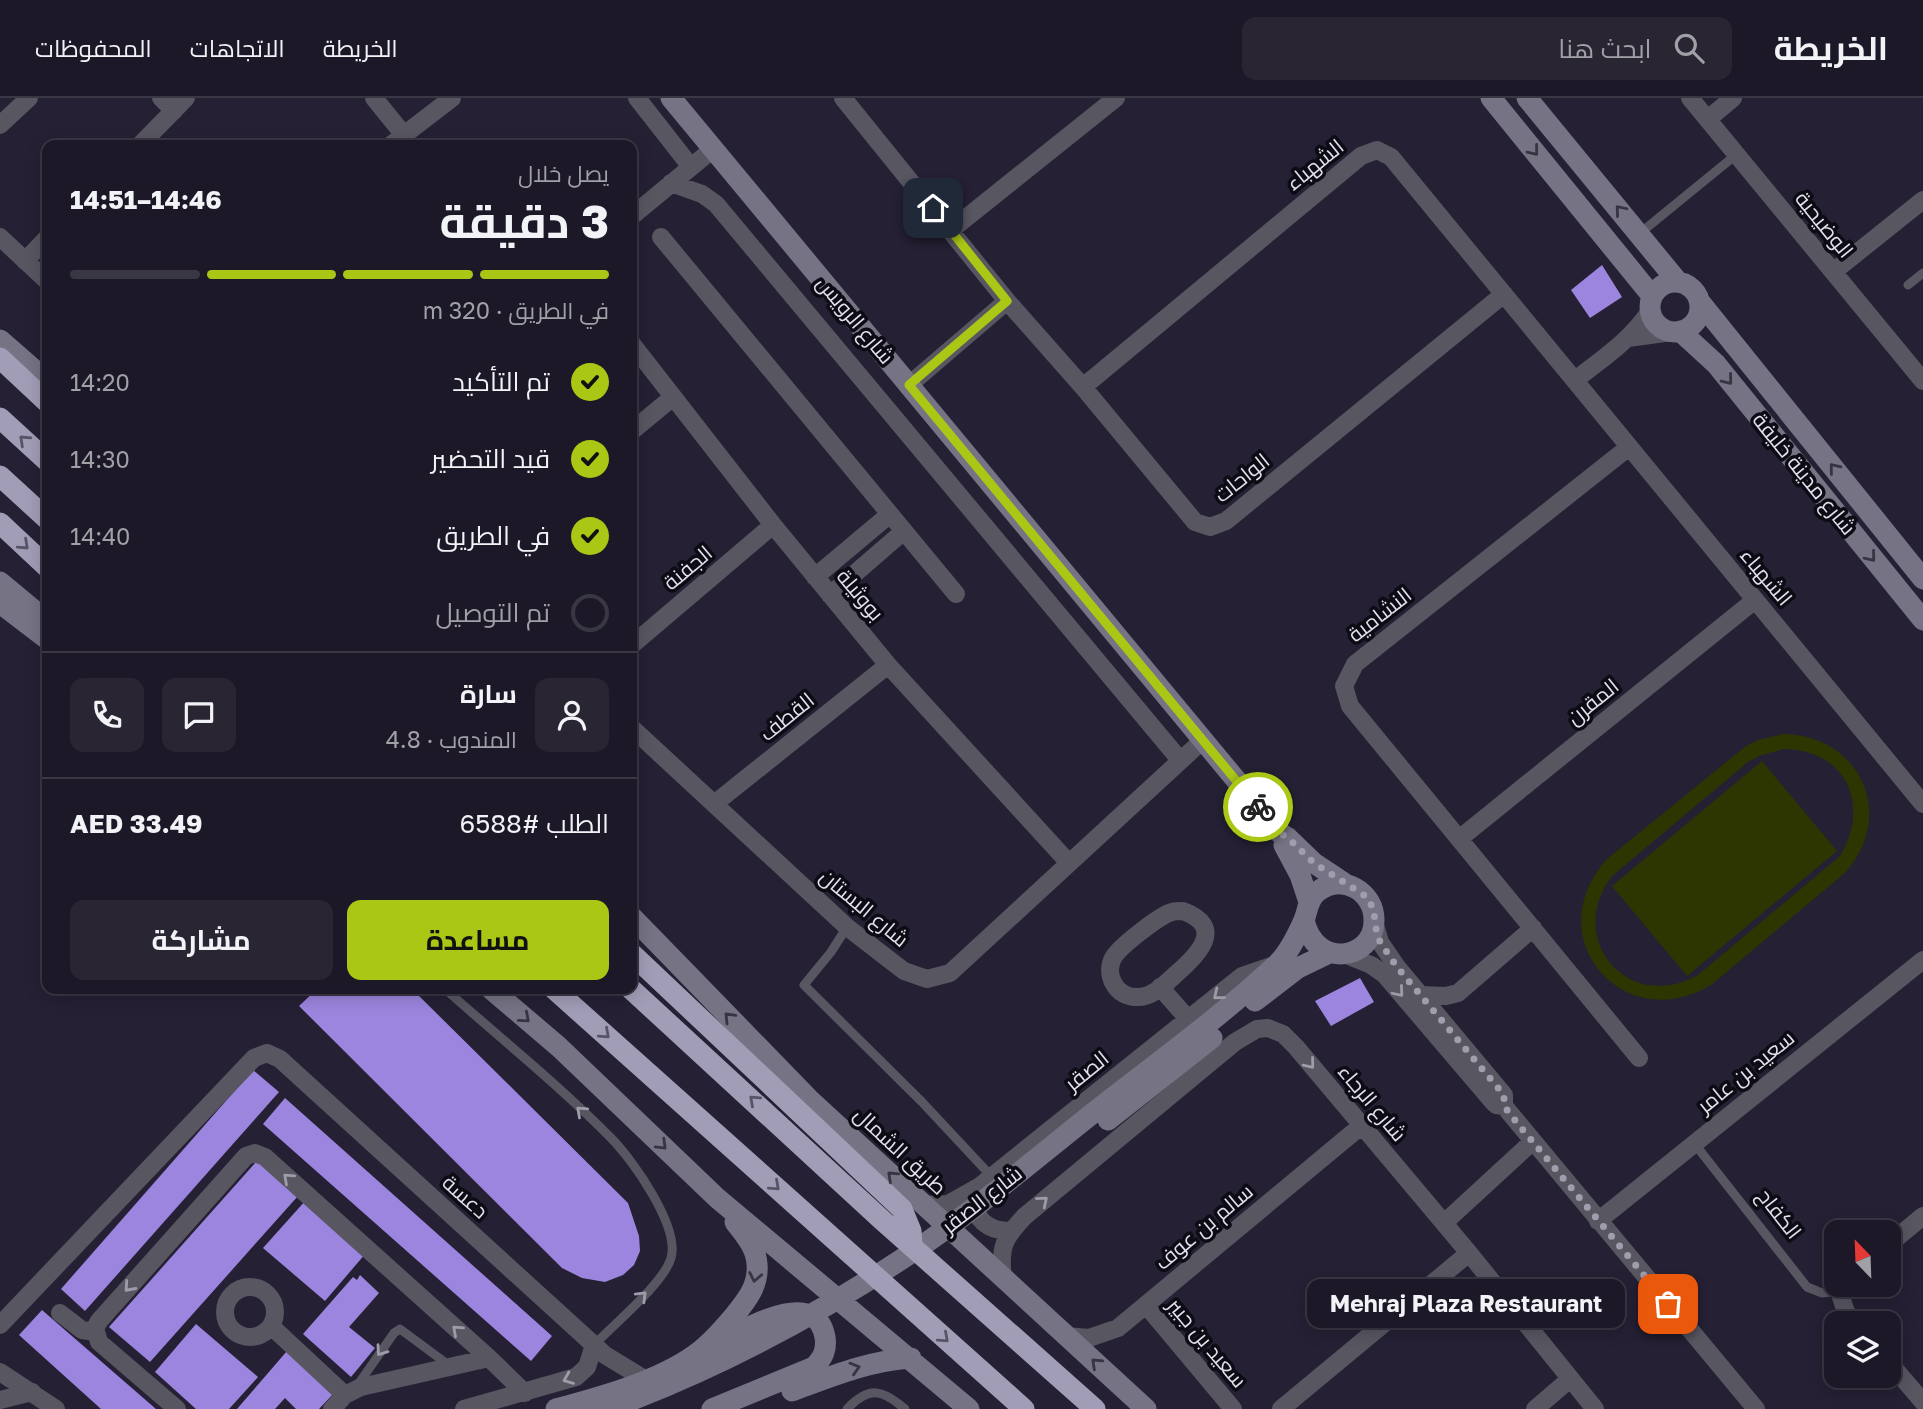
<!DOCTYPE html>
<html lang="ar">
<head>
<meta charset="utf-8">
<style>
	:root { --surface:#1c1827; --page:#292533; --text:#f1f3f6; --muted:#a0a0a7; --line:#3a3744; --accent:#abc716 }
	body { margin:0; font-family:"Golos Text",Cairo,sans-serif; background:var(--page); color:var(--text); direction:rtl; height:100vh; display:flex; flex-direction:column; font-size:26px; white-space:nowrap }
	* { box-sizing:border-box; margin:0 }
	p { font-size:23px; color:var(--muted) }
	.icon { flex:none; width:38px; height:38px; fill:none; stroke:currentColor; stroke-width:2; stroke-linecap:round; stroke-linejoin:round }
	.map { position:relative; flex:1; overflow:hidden; direction:ltr }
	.sheet { position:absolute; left:42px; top:42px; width:595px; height:854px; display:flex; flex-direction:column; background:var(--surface); border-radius:14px; box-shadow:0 4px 18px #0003,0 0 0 2px var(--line); direction:rtl }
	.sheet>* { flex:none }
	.needle { width:46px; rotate:337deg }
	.tools { position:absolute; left:1824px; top:1122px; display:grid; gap:14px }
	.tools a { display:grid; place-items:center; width:77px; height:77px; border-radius:14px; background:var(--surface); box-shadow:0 4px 18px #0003,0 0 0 2px var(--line); font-size:35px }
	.pin { position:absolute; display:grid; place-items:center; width:60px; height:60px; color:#fff; margin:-30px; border-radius:14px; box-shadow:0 4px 10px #0006 }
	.courier { position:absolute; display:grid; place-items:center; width:70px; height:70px; margin:-35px; border:5px solid #abc716; border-radius:50%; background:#fff; color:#222; box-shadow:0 2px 9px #0007 }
	.bubble { position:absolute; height:49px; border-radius:14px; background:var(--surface); box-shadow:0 4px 18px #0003,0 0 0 2px var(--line); font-size:23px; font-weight:700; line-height:49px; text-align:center; direction:rtl }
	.head em { font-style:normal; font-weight:700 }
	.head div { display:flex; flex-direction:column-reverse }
	.head { display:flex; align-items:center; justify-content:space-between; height:119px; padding:0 28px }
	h1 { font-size:46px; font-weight:700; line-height:52px }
	.bar { display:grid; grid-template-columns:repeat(4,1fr); gap:10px 7px; align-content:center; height:84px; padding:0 28px }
	.bar i { height:9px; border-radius:5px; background:var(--line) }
	.bar .selected { background:var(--accent) }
	.bar p { grid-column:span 4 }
	.line { display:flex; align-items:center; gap:18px; padding:0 28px; border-top:2px solid var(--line) }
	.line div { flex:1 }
	.round { display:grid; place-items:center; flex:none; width:74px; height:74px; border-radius:14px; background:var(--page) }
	ol { padding:0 28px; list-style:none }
	li { display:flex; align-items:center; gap:21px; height:77px }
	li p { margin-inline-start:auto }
	li .icon { padding:7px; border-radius:50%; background:var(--accent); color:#111; stroke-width:4 }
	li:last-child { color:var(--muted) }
	li i { width:38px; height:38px; border:4px solid var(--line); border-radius:50% }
	.cta { display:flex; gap:14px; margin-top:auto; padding:14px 28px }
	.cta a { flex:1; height:80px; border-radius:14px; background:var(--accent); color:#111; font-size:28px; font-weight:700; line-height:80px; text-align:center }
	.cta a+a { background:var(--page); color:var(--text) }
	header { display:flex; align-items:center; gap:42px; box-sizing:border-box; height:98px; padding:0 35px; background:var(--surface); border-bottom:2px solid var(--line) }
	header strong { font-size:33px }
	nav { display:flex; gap:38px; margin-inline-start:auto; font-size:24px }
	.search { width:490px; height:63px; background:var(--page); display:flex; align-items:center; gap:18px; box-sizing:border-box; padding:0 24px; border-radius:14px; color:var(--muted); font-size:26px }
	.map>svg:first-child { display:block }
	.green { fill:#2d3600; fill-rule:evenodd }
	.building { fill:#9c85de }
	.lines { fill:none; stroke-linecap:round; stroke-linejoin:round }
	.lane { stroke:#585661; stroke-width:9 }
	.street { stroke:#585661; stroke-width:18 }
	.secondary { stroke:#767384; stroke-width:21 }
	.highway { stroke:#a29db7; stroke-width:21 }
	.oneway { stroke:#373541 }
	.oneway2 { stroke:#585466 }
	.oneway3 { stroke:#9e9ca8 }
	.done { stroke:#a09dad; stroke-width:7; stroke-dasharray:0 12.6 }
	.route { stroke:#abc716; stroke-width:9 }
	.labels { text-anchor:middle; stroke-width:7; stroke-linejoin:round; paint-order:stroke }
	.street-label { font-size:21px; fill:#e3e1ee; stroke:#0d0b14 }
</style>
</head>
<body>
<header>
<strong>الخريطة</strong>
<div class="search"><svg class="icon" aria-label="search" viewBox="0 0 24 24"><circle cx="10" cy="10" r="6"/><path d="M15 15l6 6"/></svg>ابحث هنا</div>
<nav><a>الخريطة</a><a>الاتجاهات</a><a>المحفوظات</a></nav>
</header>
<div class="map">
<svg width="1923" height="1311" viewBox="0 0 1923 1311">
	<rect width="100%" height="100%" fill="#252034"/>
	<path class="green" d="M 1783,636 C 1859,637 1897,715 1846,774 L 1711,887 C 1622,940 1537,838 1607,761 L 1746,648 L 1758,642 ZM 1783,651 C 1846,651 1871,707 1840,758 L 1698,877 C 1629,916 1564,842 1612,778 L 1748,664 L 1759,658 Z
		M 1762,663 L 1837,753 L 1687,878 L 1612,788 Z"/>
	<path class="building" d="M 1602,167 L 1622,199 L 1590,220 L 1571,192 Z
		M 1360,880 L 1374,904 L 1331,928 L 1315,903 Z
		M 317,891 L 412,891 L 628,1105 L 639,1138 L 640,1153 L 634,1167 L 623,1177 L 605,1184 L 582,1180 L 562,1170 L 299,908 Z
		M 253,972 L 279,994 L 85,1213 L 61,1191 Z
		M 285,1000 L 552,1238 L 531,1263 L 263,1026 Z
		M 257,1063 L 298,1098 L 150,1264 L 109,1229 Z
		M 306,1102 L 366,1155 L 325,1203 L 263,1150 Z
		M 360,1177 L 379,1195 L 349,1229 L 375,1250 L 351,1279 L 303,1236 L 353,1179 L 357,1182 Z
		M 42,1212 L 156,1311 L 101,1311 L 19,1237 Z
		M 196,1226 L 258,1279 L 229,1311 L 196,1311 L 155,1274 Z
		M 287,1253 L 335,1294 L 319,1311 L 296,1311 L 285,1300 L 275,1311 L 237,1311 Z"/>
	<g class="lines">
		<path class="lane" d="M 1639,136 L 1737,56
			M 1908,187 L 1923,175
			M 847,829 L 831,854 L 804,887 L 922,1004 L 992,1079
			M 445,891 C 499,939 560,988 611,1040 C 633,1062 680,1129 671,1160 C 664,1185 613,1227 594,1247
			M 1694,1045 L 1807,1189 L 1822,1195 L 1839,1193
			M 357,1288 L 394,1235 L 400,1231 L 450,1268
			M 847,1311 C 869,1288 882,1291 905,1311"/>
		<path class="street" d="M 161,0 L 174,13
			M 374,0 L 404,37
			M 637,0 L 691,69
			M 843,0 L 1007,203 L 1083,289 L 1195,424 L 1210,429 L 1226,423 L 1504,196
			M 1690,0 L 1923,283
			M 1708,21 L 1733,0
			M 0,27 L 29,0
			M 140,47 L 186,0
			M 391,47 L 452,0
			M 671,85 L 702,96 L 716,106 L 1180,662
			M 632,118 L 713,51
			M 951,132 L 1116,0
			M 0,139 L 47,183
			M 661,139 L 956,496
			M 25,163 L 47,140
			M 1833,174 L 1923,102
			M 1628,240 L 1672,234
			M 632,246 L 773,427 L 888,567 L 1069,765
			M 1575,282 C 1602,261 1631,242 1650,213
			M 909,287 L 1007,203
			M 1083,289 L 1361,58 L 1377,52 L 1391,59 L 1923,706
			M 632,333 L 673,299
			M 1629,349 L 1355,566 L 1344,588 L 1350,608 L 1639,960
			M 815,479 L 890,416
			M 830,497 L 904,433
			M 632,547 L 773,427
			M 632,630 L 847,829 L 904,873 L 927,881 L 950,875 L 1203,642
			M 714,706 L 888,567
			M 1459,741 L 1755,502
			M 1183,813 C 1226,829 1198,857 1176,876 C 1165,886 1152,900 1136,899 C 1127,899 1118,894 1114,886 C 1109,878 1109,868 1113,860 C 1119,849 1160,817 1172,814 C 1175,813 1179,813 1183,813 Z
			M 1375,827 L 1380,844 L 1397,869 L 1504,997 L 1504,1008
			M 1344,856 L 1371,867 L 1384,876 L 1493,1004 L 1496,1007 L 1504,1008
			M 1160,889 L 1188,921
			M 1421,897 L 1446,898 L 1458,895 L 1533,830
			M 1504,1008 L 1756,1311
			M 976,1098 C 972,1122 989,1133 1010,1133
			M 923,1107 L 948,1106 L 980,1088 L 1242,878 L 1277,866
			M 1598,1123 L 1923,862
			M 1444,1125 L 1532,1044
			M 1888,1147 L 1923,1118
			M 1003,1180 C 999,1149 1004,1140 1025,1118 L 1235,944 L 1257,931 L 1268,930 L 1283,936 L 1296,949 L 1469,1155 L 1595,1311
			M 1844,1186 L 1839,1193 L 1846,1214 L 1855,1225
			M225 1214a25 25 0 1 1 50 0a25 25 0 1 1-50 0Z
			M 1146,1207 L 1233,1311
			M 60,1215 L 82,1232 L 95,1234
			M 0,1227 L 254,960 L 267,955 L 280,961 L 605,1257 L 646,1282
			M 271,1228 L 345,1297
			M 1066,1238 L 1089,1240 L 1118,1230 L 1361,1028
			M 1888,1263 L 1923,1304
			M 0,1274 L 56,1311
			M 0,1302 L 32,1294
			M 177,1311 L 99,1244 L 95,1230 L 99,1223 L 246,1058 L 255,1055 L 265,1059 L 489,1260 L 525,1295
			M 332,1311 L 345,1297 L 361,1289 L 489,1260
			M 464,1311 L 576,1279 L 587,1269 L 594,1247
			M 1281,1311 L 1469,1155
			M 1535,1311 L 1570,1281"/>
		<path class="secondary" d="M 671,0 L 1280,735 L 1288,740 L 1314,765 L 1344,785
			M 1491,0 L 1652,198
			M 1527,0 L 1678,184
			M1650 209a25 25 0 1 1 50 0a25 25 0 1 1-50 0Z
			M 1700,204 L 1923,481
			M 1680,233 L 1716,266 L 1923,522
			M 0,242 L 47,283
			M 0,484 L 47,523
			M 0,505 L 47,541
			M 1284,747 L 1300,777 L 1309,804
			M 632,819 L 811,1003 L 1146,1311
			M 491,891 L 559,949 L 717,1100 L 969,1311
			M 1255,903 L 1298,870 L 1329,855
			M 1108,1022 L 1212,940
			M 792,1293 C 832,1278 868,1263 911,1260
			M 556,1311 C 601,1299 659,1283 696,1256 C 710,1246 723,1231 734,1218 C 747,1202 759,1187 757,1166 C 756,1149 745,1137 735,1124
			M 608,1311 C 710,1274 808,1222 899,1163 C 967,1119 1029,1066 1093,1015 C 1154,967 1218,921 1275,868 C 1288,857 1297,838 1304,822 C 1308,812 1308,801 1317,794 C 1342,774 1375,794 1374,823 C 1374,862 1315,872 1304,822
			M 712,1311 L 814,1269 C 823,1260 827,1252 825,1239 C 815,1185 738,1236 712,1248"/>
		<path class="highway" d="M 0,260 L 47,304
			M 0,320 L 47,363
			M 0,378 L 47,421
			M 0,425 L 47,469
			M 632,856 L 902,1111 L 911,1133 L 912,1147
			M 554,891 L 1024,1311
			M 631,891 L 882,1122 L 1095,1311"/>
	</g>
	<defs><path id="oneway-chevron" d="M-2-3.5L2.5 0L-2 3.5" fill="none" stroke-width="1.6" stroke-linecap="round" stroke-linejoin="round" transform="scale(1.75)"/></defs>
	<g class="oneway">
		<use href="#oneway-chevron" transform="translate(1534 53) rotate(51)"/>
		<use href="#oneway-chevron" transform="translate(1620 112) rotate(-130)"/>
		<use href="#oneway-chevron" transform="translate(1728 282) rotate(51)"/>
		<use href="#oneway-chevron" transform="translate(1834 370) rotate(-129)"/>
		<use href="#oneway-chevron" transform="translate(1871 459) rotate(51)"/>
		<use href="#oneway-chevron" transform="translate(729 919) rotate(-134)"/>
		<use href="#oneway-chevron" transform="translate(525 920) rotate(41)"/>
		<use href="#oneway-chevron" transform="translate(662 1047) rotate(44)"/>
		<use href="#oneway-chevron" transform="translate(892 1078) rotate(-137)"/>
		<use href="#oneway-chevron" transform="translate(755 1179) rotate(101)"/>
		<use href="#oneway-chevron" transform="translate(1096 1265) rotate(-137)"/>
		<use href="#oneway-chevron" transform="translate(855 1270) rotate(-17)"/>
	</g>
	<g class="oneway2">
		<use href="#oneway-chevron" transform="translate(24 342) rotate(-137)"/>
		<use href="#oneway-chevron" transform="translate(24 447) rotate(43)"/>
		<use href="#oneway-chevron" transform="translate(605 936) rotate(42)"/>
		<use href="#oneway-chevron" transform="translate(754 1002) rotate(-138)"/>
		<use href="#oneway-chevron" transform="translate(775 1088) rotate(42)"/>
		<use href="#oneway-chevron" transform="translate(944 1240) rotate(42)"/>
	</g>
	<g class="oneway3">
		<use href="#oneway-chevron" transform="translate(1399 894) rotate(50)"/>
		<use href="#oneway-chevron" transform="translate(1218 897) rotate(141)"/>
		<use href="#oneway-chevron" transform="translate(1310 966) rotate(51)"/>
		<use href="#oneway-chevron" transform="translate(581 1013) rotate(-138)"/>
		<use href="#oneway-chevron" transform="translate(288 1080) rotate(-138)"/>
		<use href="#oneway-chevron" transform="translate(1043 1103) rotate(-40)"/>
		<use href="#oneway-chevron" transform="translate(129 1189) rotate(132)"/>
		<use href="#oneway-chevron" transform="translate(642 1198) rotate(-45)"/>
		<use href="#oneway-chevron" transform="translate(457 1232) rotate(-138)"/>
		<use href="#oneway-chevron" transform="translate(381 1253) rotate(125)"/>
		<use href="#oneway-chevron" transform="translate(568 1281) rotate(158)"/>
	</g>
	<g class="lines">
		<path class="done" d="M 1258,709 L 1280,735 L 1288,740 L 1314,765 L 1367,799 L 1374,812 L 1375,827 L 1380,844 L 1397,869 L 1504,997 L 1504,1008 L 1518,1026 L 1668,1206"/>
		<path class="route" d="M 933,110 L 1007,203 L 909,287 L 1258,709"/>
	</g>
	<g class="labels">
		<g class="street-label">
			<text transform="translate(1315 67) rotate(-39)" y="7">الشهباء</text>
			<text transform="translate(1824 127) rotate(51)" y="7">الوضيحية</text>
			<text transform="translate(855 222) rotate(50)" y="7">شارع الرويس</text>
			<text transform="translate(1804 376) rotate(51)" y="7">شارع مدينة خليفة</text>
			<text transform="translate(1242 380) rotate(-39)" y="7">الواحات</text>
			<text transform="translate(688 470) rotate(-40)" y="7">الجفنة</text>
			<text transform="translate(1766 479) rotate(50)" y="7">الشهباء</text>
			<text transform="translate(860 497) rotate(50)" y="7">بووثيلة</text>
			<text transform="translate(1380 517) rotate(-38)" y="7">النشامية</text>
			<text transform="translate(1593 604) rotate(-39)" y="7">المقرن</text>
			<text transform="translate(787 619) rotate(-39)" y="7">القطف</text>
			<text transform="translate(864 810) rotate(40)" y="7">شارع البستان</text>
			<text transform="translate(1087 973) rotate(-39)" y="7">الصقر</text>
			<text transform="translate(1746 974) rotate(-39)" y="7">سعيد بن عامر</text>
			<text transform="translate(1372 1005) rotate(50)" y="7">شارع الرجاء</text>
			<text transform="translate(900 1053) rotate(43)" y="7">طريق الشمال</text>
			<text transform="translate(465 1099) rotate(42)" y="7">دعسة</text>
			<text transform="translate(982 1102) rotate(-38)" y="7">شارع الصقر</text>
			<text transform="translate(1779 1116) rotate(52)" y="7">الكفاح</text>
			<text transform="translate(1204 1129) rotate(-40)" y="7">سالم بن عوف</text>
			<text transform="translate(1207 1245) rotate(50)" y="7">سعيد بن جبير</text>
		</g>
	</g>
</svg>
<div class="tools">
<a><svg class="needle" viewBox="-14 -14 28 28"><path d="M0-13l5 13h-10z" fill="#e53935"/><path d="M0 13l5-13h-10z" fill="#a0a0a7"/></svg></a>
<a><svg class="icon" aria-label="layers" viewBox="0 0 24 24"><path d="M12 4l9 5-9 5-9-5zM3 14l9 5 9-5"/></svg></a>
</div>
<div class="pin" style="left:1668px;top:1206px;background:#ea580c"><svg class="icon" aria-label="bag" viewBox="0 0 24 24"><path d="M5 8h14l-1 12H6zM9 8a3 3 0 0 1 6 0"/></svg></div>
<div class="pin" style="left:933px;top:110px;background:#1f2937"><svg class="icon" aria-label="home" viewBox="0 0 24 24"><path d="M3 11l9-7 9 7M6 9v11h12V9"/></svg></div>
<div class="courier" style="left:1258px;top:709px"><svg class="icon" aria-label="bike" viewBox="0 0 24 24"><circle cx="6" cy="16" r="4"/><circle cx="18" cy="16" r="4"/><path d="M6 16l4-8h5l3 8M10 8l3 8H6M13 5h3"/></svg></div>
<div class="bubble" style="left:1307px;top:1181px;width:318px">Mehraj Plaza Restaurant</div>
<section class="sheet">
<div class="head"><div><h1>3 دقيقة</h1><p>يصل خلال</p></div><em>14:46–14:51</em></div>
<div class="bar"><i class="selected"></i><i class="selected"></i><i class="selected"></i><i></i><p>في الطريق · 320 m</p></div>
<ol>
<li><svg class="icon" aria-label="check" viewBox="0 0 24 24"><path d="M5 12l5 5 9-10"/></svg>تم التأكيد<p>14:20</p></li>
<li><svg class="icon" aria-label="check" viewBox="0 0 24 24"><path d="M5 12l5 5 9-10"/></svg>قيد التحضير<p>14:30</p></li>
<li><svg class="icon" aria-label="check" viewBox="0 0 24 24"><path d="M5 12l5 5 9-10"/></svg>في الطريق<p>14:40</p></li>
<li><i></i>تم التوصيل</li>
</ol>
<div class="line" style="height:126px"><a class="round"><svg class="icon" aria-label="person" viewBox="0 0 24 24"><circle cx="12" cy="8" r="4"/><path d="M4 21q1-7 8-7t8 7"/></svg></a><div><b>سارة</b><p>المندوب · 4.8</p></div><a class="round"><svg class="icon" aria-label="chat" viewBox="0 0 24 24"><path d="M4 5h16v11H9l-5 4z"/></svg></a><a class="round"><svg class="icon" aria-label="phone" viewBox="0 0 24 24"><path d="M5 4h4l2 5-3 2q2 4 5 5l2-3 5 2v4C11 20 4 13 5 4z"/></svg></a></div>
<div class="line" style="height:91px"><div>الطلب #6588</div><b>AED 33.49</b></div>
<div class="cta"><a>مساعدة</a><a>مشاركة</a></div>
</section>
</div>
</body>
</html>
